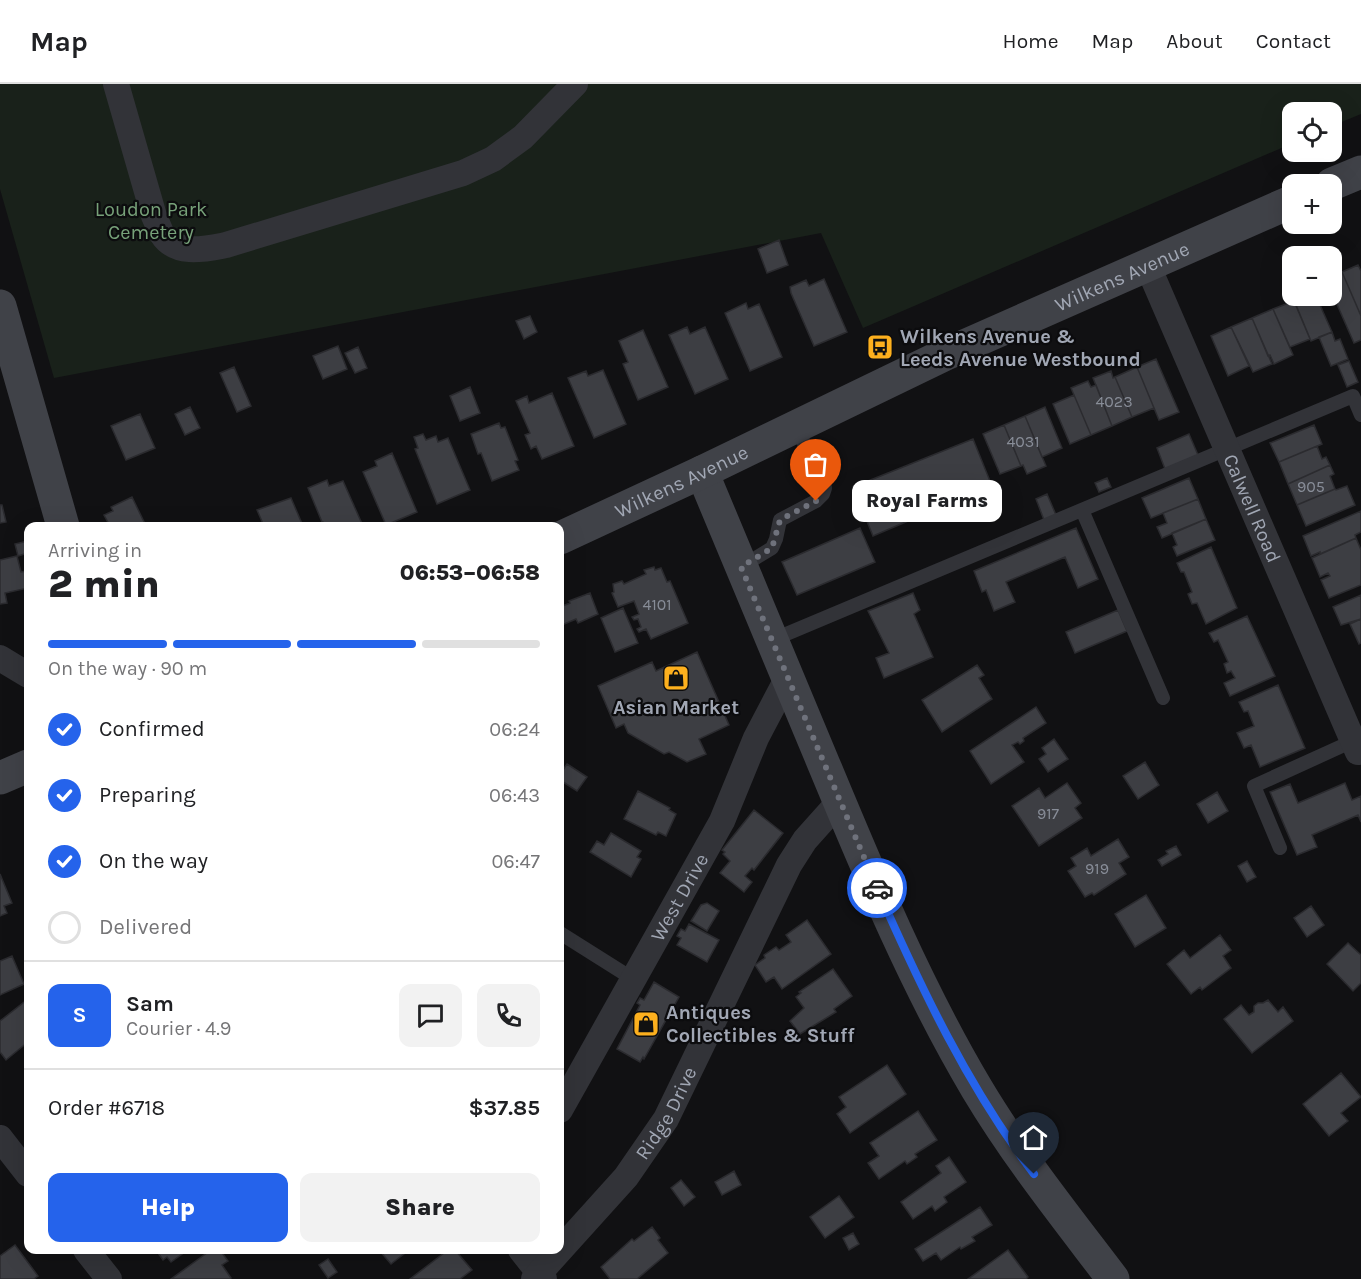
<!DOCTYPE html>
<html lang="en">
<head>
<meta charset="utf-8">
<style>
	:root { --surface:#fff; --page:#f2f2f2; --text:#202124; --muted:#757577; --line:#e0e0e0; --accent:#2563eb }
	body { margin:0; font-family:Karla,sans-serif; background:var(--page); color:var(--text); height:100vh; display:flex; flex-direction:column; font-size:22px; white-space:nowrap }
	* { box-sizing:border-box; margin:0 }
	p { font-size:20px; color:var(--muted) }
	.icon { flex:none; width:33px; height:33px; fill:none; stroke:currentColor; stroke-width:2; stroke-linecap:round; stroke-linejoin:round }
	.map { position:relative; flex:1; overflow:hidden }
	.sheet { position:absolute; left:24px; top:438px; width:540px; height:732px; display:flex; flex-direction:column; background:var(--surface); border-radius:12px; box-shadow:0 6px 24px #0002 }
	.sheet>* { flex:none }
	.tools { position:absolute; left:1282px; top:18px; display:grid; gap:12px }
	.tools a { display:grid; place-items:center; width:60px; height:60px; border-radius:12px; background:var(--surface); box-shadow:0 6px 24px #0002; font-size:30px }
	.pin { position:absolute; display:grid; place-items:center; width:51px; height:51px; color:#fff; margin:-62px -26px; border-radius:50% 50% 50% 0; rotate:-45deg; box-shadow:0 0 6px #0007 }
	.pin .icon { rotate:45deg }
	.courier { position:absolute; display:grid; place-items:center; width:60px; height:60px; margin:-30px; border:4px solid #2563eb; border-radius:50%; background:#fff; color:#222; box-shadow:0 2px 8px #0007 }
	.bubble { position:absolute; height:42px; border-radius:12px; background:var(--surface); box-shadow:0 6px 24px #0002; font-size:20px; font-weight:800; line-height:42px; text-align:center }
	.headline em { font-style:normal; font-weight:800 }
	.headline div { display:flex; flex-direction:column-reverse }
	.headline { display:flex; align-items:center; justify-content:space-between; height:102px; padding:0 24px }
	h1 { font-size:39px; font-weight:800; line-height:45px }
	.bar { display:grid; grid-template-columns:repeat(4,1fr); gap:9px 6px; align-content:center; height:72px; padding:0 24px }
	.bar i { height:8px; border-radius:4px; background:var(--line) }
	.bar .current { background:var(--accent) }
	.bar p { grid-column:span 4 }
	.line { display:flex; align-items:center; gap:15px; padding:0 24px; border-top:2px solid var(--line) }
	.line div { flex:1 }
	.round { display:grid; place-items:center; flex:none; width:63px; height:63px; border-radius:12px; background:var(--page) }
	ol { padding:0 24px; list-style:none }
	li { display:flex; align-items:center; gap:18px; height:66px }
	li p { margin-inline-start:auto }
	li .icon { padding:6px; border-radius:50%; background:var(--accent); color:#fff; stroke-width:4 }
	li:last-child { color:var(--muted) }
	li i { width:33px; height:33px; border:3px solid var(--line); border-radius:50% }
	.action { display:flex; gap:12px; margin-top:auto; padding:12px 24px }
	.action a { flex:1; height:69px; border-radius:12px; background:var(--accent); color:#fff; font-size:24px; font-weight:800; line-height:69px; text-align:center }
	.action a+a { background:var(--page); color:var(--text) }
	header { display:flex; align-items:center; gap:36px; box-sizing:border-box; height:84px; padding:0 30px; background:var(--surface); border-bottom:2px solid var(--line) }
	header strong { font-size:28px }
	nav { display:flex; gap:33px; margin-inline-start:auto; font-size:21px }
	.map>svg:first-child { display:block }
	.green { fill:#19211a }
	.building { fill:#3d3e43; stroke:#2b2b2f; stroke-width:1.5 }
	.lines { fill:none; stroke-linecap:round; stroke-linejoin:round }
	.lane { stroke:#323338; stroke-width:14 }
	.street { stroke:#323338; stroke-width:26 }
	.secondary { stroke:#404248; stroke-width:33 }
	.done { stroke:#6f727c; stroke-width:6; stroke-dasharray:0 10.8 }
	.route { stroke:#2563eb; stroke-width:8 }
	.labels { text-anchor:middle; stroke-width:4.5; stroke-linejoin:round; paint-order:stroke }
	.number-label { font-size:16px; fill:#888d98 }
	.park-label { font-size:20px; fill:#77a179; stroke:#0c0c0e }
	.street-label { font-size:20px; fill:#a1a7b4; stroke:#0c0c0e }
	.poi-label { font-size:20px; font-weight:bold; fill:#a1a7b4; stroke:#0c0c0e; text-anchor:start }
</style>
</head>
<body>
<header>
<strong>Map</strong>
<nav><a>Home</a><a>Map</a><a>About</a><a>Contact</a></nav>
</header>
<div class="map">
<svg width="1361" height="1195" viewBox="0 0 1361 1195">
	<rect width="100%" height="100%" fill="#111113"/>
	<path class="green" d="M 0,0 L 1361,0 L 1361,30 L 1332,42 L 1332,28 L 1293,28 L 1293,59 L 863,244 L 821,149 L 54,294 L 0,105 Z"/>
	<path class="building" d="M 779,156 L 788,181 L 767,189 L 758,165 Z
		M 1358,181 L 1361,187 L 1361,232 L 1342,188 Z
		M 1342,188 L 1361,232 L 1361,256 L 1354,259 L 1332,209 L 1332,192 Z
		M 824,195 L 847,248 L 814,262 L 791,209 L 790,203 L 806,196 L 809,202 Z
		M 1293,208 L 1293,212 L 1316,212 L 1332,248 L 1311,257 L 1291,209 Z
		M 1294,217 L 1310,255 L 1290,263 L 1273,225 Z
		M 746,219 L 748,225 L 759,220 L 782,273 L 750,287 L 725,229 Z
		M 1273,225 L 1293,271 L 1274,280 L 1270,271 L 1268,272 L 1252,234 Z
		M 530,232 L 537,248 L 524,255 L 516,237 Z
		M 1252,234 L 1272,280 L 1253,288 L 1231,243 Z
		M 687,243 L 690,250 L 705,243 L 728,295 L 695,310 L 669,251 Z
		M 1231,243 L 1249,282 L 1228,292 L 1211,252 Z
		M 643,246 L 668,303 L 638,316 L 623,280 L 628,278 L 619,257 Z
		M 1332,248 L 1335,257 L 1340,255 L 1348,275 L 1331,282 L 1319,253 Z
		M 338,262 L 347,285 L 323,295 L 313,272 Z
		M 358,263 L 367,284 L 355,289 L 345,269 Z
		M 1156,275 L 1179,328 L 1159,336 L 1137,283 Z
		M 1349,277 L 1358,298 L 1347,303 L 1338,281 Z
		M 234,283 L 251,322 L 237,328 L 220,289 Z
		M 1137,283 L 1154,324 L 1132,333 L 1115,293 Z
		M 603,286 L 626,340 L 594,354 L 568,294 L 586,287 L 588,292 Z
		M 1111,287 L 1113,294 L 1115,293 L 1132,333 L 1112,342 L 1093,294 Z
		M 1088,297 L 1091,303 L 1096,301 L 1112,342 L 1091,351 L 1071,304 Z
		M 470,303 L 480,329 L 460,337 L 450,312 Z
		M 552,309 L 574,362 L 542,375 L 536,362 L 531,365 L 525,351 L 530,349 L 516,317 L 527,312 L 529,319 Z
		M 1074,311 L 1091,351 L 1070,360 L 1053,320 Z
		M 190,323 L 200,344 L 185,351 L 175,330 Z
		M 1045,323 L 1062,364 L 1042,373 L 1025,332 Z
		M 140,330 L 155,364 L 126,376 L 111,342 Z
		M 1025,332 L 1046,382 L 1027,390 L 1023,381 L 1021,382 L 1004,341 Z
		M 499,339 L 501,344 L 505,343 L 518,376 L 515,377 L 519,386 L 492,397 L 481,369 L 478,370 L 471,350 Z
		M 1004,341 L 1021,382 L 1000,390 L 983,350 Z
		M 1314,341 L 1322,360 L 1279,378 L 1270,359 Z
		M 423,350 L 426,356 L 436,352 L 438,358 L 448,354 L 470,406 L 437,420 L 415,365 L 418,364 L 414,353 Z
		M 1189,350 L 1198,371 L 1165,385 L 1157,364 Z
		M 973,355 L 992,402 L 973,410 L 969,401 L 904,427 L 908,437 L 873,452 L 853,403 Z
		M 1317,362 L 1322,375 L 1326,373 L 1330,381 L 1288,400 L 1279,378 Z
		M 392,369 L 417,428 L 386,441 L 363,388 L 377,382 L 375,377 Z
		M 1330,381 L 1334,390 L 1330,392 L 1335,405 L 1297,421 L 1288,400 Z
		M 1107,394 L 1111,403 L 1099,408 L 1095,399 Z
		M 1189,394 L 1198,415 L 1151,434 L 1142,414 Z
		M 327,396 L 329,402 L 343,397 L 363,442 L 325,442 L 323,438 L 322,438 L 308,404 Z
		M 1347,402 L 1355,421 L 1306,442 L 1297,421 L 1335,405 L 1336,406 Z
		M 1047,410 L 1056,431 L 1044,436 L 1036,415 Z
		M 132,413 L 146,442 L 110,442 L 104,431 L 113,427 L 111,423 Z
		M 291,414 L 303,442 L 264,442 L 257,426 Z
		M 1198,415 L 1206,435 L 1162,454 L 1157,443 L 1167,439 L 1163,429 Z
		M 0,421 L 2,421 L 6,438 L 0,439 Z
		M 1361,427 L 1361,448 L 1355,451 L 1356,454 L 1320,470 L 1320,468 L 1311,472 L 1303,452 Z
		M 1206,435 L 1215,456 L 1177,472 L 1173,463 L 1177,461 L 1172,449 Z
		M 860,444 L 875,478 L 797,511 L 782,478 Z
		M 1076,444 L 1098,495 L 1078,504 L 1065,473 L 1006,498 L 1015,518 L 994,527 L 986,506 L 982,508 L 974,487 Z
		M 1356,454 L 1361,466 L 1361,501 L 1329,514 L 1321,496 L 1330,492 L 1328,489 L 1320,493 L 1312,474 Z
		M 28,457 L 28,469 L 18,472 L 15,460 Z
		M 1211,463 L 1237,524 L 1206,540 L 1197,519 L 1192,520 L 1188,510 L 1192,508 L 1184,488 L 1181,488 L 1177,479 Z
		M 17,472 L 21,488 L 27,487 L 28,504 L 5,509 L 7,519 L 0,520 L 0,476 Z
		M 654,483 L 655,486 L 661,484 L 667,498 L 670,497 L 688,539 L 651,555 L 646,545 L 639,548 L 637,545 L 641,543 L 638,535 L 634,536 L 632,533 L 639,530 L 634,517 L 618,523 L 612,509 L 614,508 L 613,500 L 622,497 L 624,500 L 646,490 L 644,486 Z
		M 590,509 L 598,530 L 578,539 L 576,535 L 562,541 L 560,534 L 560,523 L 570,519 L 569,517 Z
		M 913,509 L 920,526 L 914,530 L 933,573 L 884,594 L 876,574 L 889,569 L 868,527 Z
		M 1361,511 L 1361,535 L 1341,541 L 1333,523 Z
		M 623,524 L 638,559 L 615,568 L 601,534 Z
		M 1118,526 L 1127,547 L 1075,569 L 1066,548 Z
		M 1247,532 L 1275,592 L 1230,612 L 1224,599 L 1235,594 L 1231,587 L 1227,589 L 1224,580 L 1228,578 L 1218,556 L 1214,558 L 1209,549 Z
		M 1361,535 L 1361,559 L 1359,560 L 1350,540 Z
		M 697,568 L 729,641 L 699,655 L 706,670 L 687,678 L 669,668 L 664,670 L 628,649 L 624,640 L 616,644 L 598,602 L 652,578 L 656,587 Z
		M 977,581 L 984,591 L 979,594 L 992,615 L 942,648 L 922,616 Z
		M 1278,601 L 1305,664 L 1260,683 L 1251,661 L 1244,664 L 1237,649 L 1254,642 L 1248,627 L 1244,628 L 1239,618 Z
		M 1036,623 L 1046,639 L 1023,654 L 1024,657 L 1020,660 L 1018,658 L 1012,661 L 1024,678 L 991,700 L 970,667 Z
		M 1054,655 L 1068,675 L 1048,688 L 1039,675 L 1046,670 L 1042,664 Z
		M 1145,678 L 1159,701 L 1138,715 L 1123,692 Z
		M 567,680 L 587,693 L 577,707 L 560,696 L 560,690 Z
		M 1067,699 L 1081,719 L 1075,724 L 1082,734 L 1039,762 L 1012,722 L 1039,704 L 1045,714 Z
		M 1345,699 L 1352,716 L 1361,712 L 1361,738 L 1358,731 L 1312,751 L 1317,763 L 1297,771 L 1270,708 L 1290,700 L 1298,719 Z
		M 638,707 L 670,724 L 669,726 L 676,730 L 666,752 L 658,748 L 656,751 L 624,735 Z
		M 1217,708 L 1228,727 L 1208,739 L 1197,720 Z
		M 754,726 L 783,749 L 754,786 L 752,784 L 745,792 L 752,798 L 744,808 L 720,789 L 730,777 L 723,770 L 725,768 L 722,766 Z
		M 611,749 L 641,767 L 637,773 L 641,775 L 631,793 L 590,768 L 597,757 L 604,761 Z
		M 1118,755 L 1129,773 L 1119,779 L 1126,790 L 1094,811 L 1092,809 L 1085,813 L 1068,787 L 1076,782 L 1071,774 L 1087,764 L 1091,772 Z
		M 1176,762 L 1181,771 L 1162,782 L 1158,776 L 1168,770 L 1166,767 Z
		M 1247,777 L 1256,793 L 1247,798 L 1238,782 Z
		M 0,790 L 12,819 L 4,822 L 7,829 L 0,832 Z
		M 1146,811 L 1166,844 L 1135,863 L 1115,830 Z
		M 707,819 L 719,827 L 707,847 L 691,837 L 701,821 Z
		M 1311,822 L 1324,841 L 1307,853 L 1294,834 Z
		M 807,836 L 831,870 L 782,905 L 774,893 L 766,898 L 755,881 L 765,874 L 764,871 L 776,863 L 779,866 L 791,858 L 786,851 Z
		M 689,840 L 719,856 L 707,878 L 677,861 L 681,854 L 677,852 L 681,845 L 685,847 Z
		M 1220,851 L 1231,866 L 1223,872 L 1231,884 L 1202,906 L 1200,903 L 1191,910 L 1167,880 L 1184,866 L 1190,874 Z
		M 1348,859 L 1361,871 L 1361,899 L 1353,907 L 1327,880 Z
		M 12,872 L 24,900 L 0,911 L 0,877 Z
		M 833,885 L 852,912 L 834,925 L 836,928 L 800,950 L 790,937 L 804,924 L 796,913 L 801,909 L 799,908 Z
		M 654,898 L 679,913 L 644,975 L 643,973 L 640,978 L 617,965 L 640,921 L 637,919 L 640,914 L 644,916 Z
		M 28,915 L 28,958 L 6,976 L 0,968 L 0,937 Z
		M 1268,916 L 1278,928 L 1283,923 L 1293,937 L 1252,969 L 1224,935 L 1241,921 L 1249,931 L 1254,928 L 1254,922 L 1258,919 L 1263,919 Z
		M 887,981 L 906,1010 L 850,1049 L 837,1030 L 846,1023 L 839,1013 Z
		M 1341,989 L 1361,1013 L 1341,1029 L 1348,1037 L 1329,1052 L 1303,1020 Z
		M 918,1027 L 937,1056 L 915,1070 L 917,1073 L 907,1080 L 905,1077 L 879,1095 L 868,1079 L 879,1072 L 870,1059 Z
		M 949,1073 L 966,1098 L 944,1113 L 947,1118 L 935,1127 L 932,1122 L 913,1135 L 901,1118 L 941,1089 L 936,1082 Z
		M 734,1087 L 741,1101 L 722,1111 L 715,1098 Z
		M 681,1096 L 695,1113 L 684,1122 L 671,1104 Z
		M 839,1112 L 854,1133 L 825,1154 L 810,1133 Z
		M 980,1123 L 992,1141 L 972,1153 L 975,1157 L 961,1165 L 960,1163 L 941,1176 L 936,1169 L 923,1177 L 915,1165 Z
		M 652,1143 L 660,1154 L 658,1156 L 668,1169 L 637,1195 L 610,1195 L 601,1183 L 632,1155 L 634,1157 Z
		M 853,1149 L 859,1160 L 849,1166 L 843,1154 Z
		M 15,1161 L 38,1192 L 34,1195 L 0,1195 L 0,1172 Z
		M 149,1166 L 184,1166 L 185,1168 L 171,1178 L 167,1173 L 163,1176 L 156,1166 L 152,1168 Z
		M 211,1166 L 220,1166 L 228,1177 L 222,1181 L 231,1194 L 230,1195 L 171,1195 Z
		M 379,1166 L 409,1166 L 391,1180 Z
		M 448,1166 L 455,1166 L 472,1186 L 460,1195 L 410,1195 Z
		M 1008,1166 L 1028,1193 L 1026,1195 L 968,1195 Z
		M 328,1175 L 337,1188 L 328,1194 L 319,1181 Z"/>
	<g class="lines">
		<path class="lane" d="M 1082,426 L 1163,614
			M 741,483 L 772,464 L 776,455 L 780,436 L 816,417 L 823,410 L 825,404 L 823,393 L 795,343
			M 772,556 L 1353,312 L 1361,331
			M 1280,764 L 1254,702 L 1353,657
			M 560,849 L 633,895"/>
		<g class="street">
			<path d="M 116,0 L 154,132 C 157,138 159,145 162,150 C 176,172 205,165 226,161 L 463,89 L 493,75 L 523,53 L 575,0"/>
			<path id="s1" d="M 1147,180 L 1353,657 L 1358,668 L 1361,667"/>
			<path d="M 0,574 L 28,591"/>
			<path id="s2" d="M 560,1026 L 722,737 L 756,654 L 788,593"/>
			<path d="M 0,1054 L 28,1090"/>
			<path d="M 86,1166 L 109,1195"/>
			<path d="M 521,1166 L 544,1195"/>
			<path id="s3" d="M 534,1195 L 626,1093 L 666,1035 L 789,781 L 805,756 L 839,718"/>
		</g>
		<g class="secondary">
			<path d="M 1332,100 L 1361,88"/>
			<path d="M 0,222 L 63,442"/>
			<path d="M 702,388 C 741,483 781,576 820,671 C 867,784 914,899 977,1005 C 1017,1072 1066,1133 1113,1195"/>
			<path id="s4" d="M 560,454 L 702,388 L 946,270 L 1293,117"/>
			<path d="M 0,694 L 28,682"/>
		</g>
	</g>
	<g class="lines">
		<path class="done" d="M 816,417 L 780,436 L 772,464 L 741,483 L 877,804"/>
		<path class="route" d="M 877,804 C 921,904 968,1003 1034,1090"/>
	</g>
	<defs>
		<symbol id="bus-square" viewBox="-11 -11 22 22"><rect x="-9" y="-9" width="18" height="18" rx="4" fill="#fdb01e" stroke="#0c0c0e"/><path d="M-5-6H5V4H4V6H2V4H-2V6H-4V4H-5ZM-3.5-4V0h7V-4ZM-3.5 1.2v1.5H-2V1.2ZM2 1.2v1.5H3.5V1.2Z" fill="#111"/></symbol>
		<symbol id="shop-square" viewBox="-11 -11 22 22"><rect x="-9" y="-9" width="18" height="18" rx="4" fill="#fdb01e" stroke="#0c0c0e"/><path d="M-5-2.5h2.3a2.7 3.5 0 0 1 5.4 0H5L5.5 6h-11ZM-1.5-2.5h3a1.5 2.3 0 0 0-3 0Z" fill="#111"/></symbol>
	</defs>
	<g fill-rule="evenodd">
		<use href="#bus-square" x="865" y="248" width="30" height="30"/>
		<use href="#shop-square" x="661" y="579" width="30" height="30"/>
		<use href="#shop-square" x="631" y="925" width="30" height="30"/>
	</g>
	<g class="labels">
		<g class="number-label">
			<text x="1114" y="323">4023</text>
			<text x="1023" y="363">4031</text>
			<text x="1311" y="408">905</text>
			<text x="657" y="526">4101</text>
			<text x="1048" y="735">917</text>
			<text x="1097" y="790">919</text>
		</g>
		<g class="park-label">
			<text x="151" y="132">Loudon Park<tspan x="151" dy="23">Cemetery</tspan></text>
		</g>
		<g class="street-label">
			<text dy="7" stroke="none"><textPath href="#s4" startOffset="620">Wilkens Avenue</textPath></text>
			<text dy="7" stroke="none"><textPath href="#s4" startOffset="134">Wilkens Avenue</textPath></text>
			<text dy="7" stroke="none"><textPath href="#s1" startOffset="266">Calwell Road</textPath></text>
			<text dy="7" stroke="none"><textPath href="#s2" startOffset="244">West Drive</textPath></text>
			<text dy="7" stroke="none"><textPath href="#s3" startOffset="213">Ridge Drive</textPath></text>
		</g>
		<g class="poi-label">
			<text x="900" y="259">Wilkens Avenue &amp;<tspan x="900" dy="23">Leeds Avenue Westbound</tspan></text>
			<text x="676" y="630" text-anchor="middle">Asian Market</text>
			<text x="666" y="935">Antiques<tspan x="666" dy="23">Collectibles &amp; Stuff</tspan></text>
		</g>
	</g>
</svg>
<div class="tools">
<a><svg class="icon" aria-label="locate" viewBox="0 0 24 24"><circle cx="12" cy="12" r="6"/><path d="M12 2v4M12 18v4M2 12h4M18 12h4"/></svg></a>
<a>+</a>
<a>−</a>
</div>
<div class="pin" style="left:816px;top:417px;background:#ea580c"><svg class="icon" aria-label="bag" viewBox="0 0 24 24"><path d="M5 8h14l-1 12H6zM9 8a3 3 0 0 1 6 0"/></svg></div>
<div class="pin" style="left:1034px;top:1090px;background:#1f2937"><svg class="icon" aria-label="home" viewBox="0 0 24 24"><path d="M3 11l9-7 9 7M6 9v11h12V9"/></svg></div>
<div class="courier" style="left:877px;top:804px"><svg class="icon" aria-label="car" viewBox="0 0 24 24"><path d="M5 17H2v-5l4-1 3-4h7l3 4 3 1v5h-3M9 17h6M6 11h13"/><circle cx="7" cy="17" r="2"/><circle cx="17" cy="17" r="2"/></svg></div>
<div class="bubble" style="left:852px;top:396px;width:150px">Royal Farms</div>
<section class="sheet">
<div class="headline"><div><h1>2 min</h1><p>Arriving in</p></div><em>06:53–06:58</em></div>
<div class="bar"><i class="current"></i><i class="current"></i><i class="current"></i><i></i><p>On the way · 90 m</p></div>
<ol>
<li><svg class="icon" aria-label="check" viewBox="0 0 24 24"><path d="M5 12l5 5 9-10"/></svg>Confirmed<p>06:24</p></li>
<li><svg class="icon" aria-label="check" viewBox="0 0 24 24"><path d="M5 12l5 5 9-10"/></svg>Preparing<p>06:43</p></li>
<li><svg class="icon" aria-label="check" viewBox="0 0 24 24"><path d="M5 12l5 5 9-10"/></svg>On the way<p>06:47</p></li>
<li><i></i>Delivered</li>
</ol>
<div class="line" style="height:108px"><b class="round" style="background:var(--accent);color:#fff">S</b><div><b>Sam</b><p>Courier · 4.9</p></div><a class="round"><svg class="icon" aria-label="chat" viewBox="0 0 24 24"><path d="M4 5h16v11H9l-5 4z"/></svg></a><a class="round"><svg class="icon" aria-label="phone" viewBox="0 0 24 24"><path d="M5 4h4l2 5-3 2q2 4 5 5l2-3 5 2v4C11 20 4 13 5 4z"/></svg></a></div>
<div class="line" style="height:78px"><div>Order #6718</div><b>$37.85</b></div>
<div class="action"><a>Help</a><a>Share</a></div>
</section>
</div>
</body>
</html>
